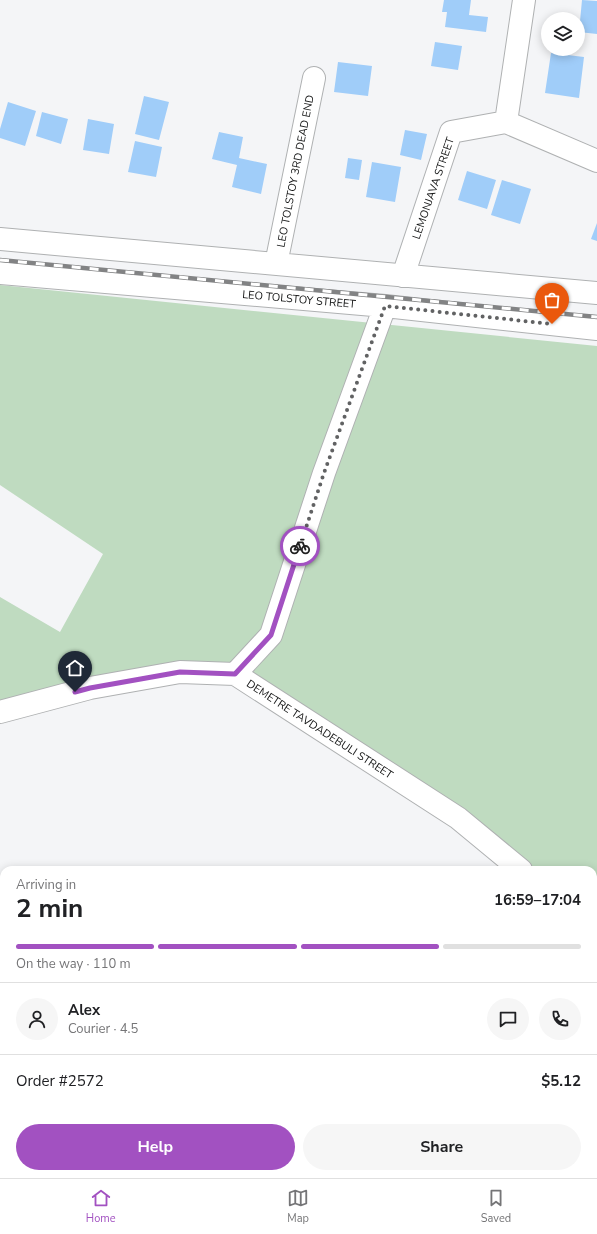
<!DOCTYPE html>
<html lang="en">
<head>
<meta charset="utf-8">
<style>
	:root { --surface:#fff; --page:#f6f6f6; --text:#202124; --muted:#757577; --line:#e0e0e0; --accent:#a251c1 }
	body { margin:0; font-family:"Nunito Sans",sans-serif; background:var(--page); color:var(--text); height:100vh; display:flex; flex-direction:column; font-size:15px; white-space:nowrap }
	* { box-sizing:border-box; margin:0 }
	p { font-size:13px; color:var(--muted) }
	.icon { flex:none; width:22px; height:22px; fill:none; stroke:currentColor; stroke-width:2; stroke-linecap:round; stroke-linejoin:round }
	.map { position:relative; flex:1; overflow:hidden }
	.panel { position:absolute; left:0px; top:866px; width:597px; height:312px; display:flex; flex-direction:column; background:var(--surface); border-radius:12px 12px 0 0; box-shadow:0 2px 10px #0003 }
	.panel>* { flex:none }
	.buttons { position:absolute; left:541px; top:12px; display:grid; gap:8px }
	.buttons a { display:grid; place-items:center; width:44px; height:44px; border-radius:50%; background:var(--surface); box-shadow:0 2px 10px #0003; font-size:20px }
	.pin { position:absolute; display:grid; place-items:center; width:34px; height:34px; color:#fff; margin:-41px -17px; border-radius:50% 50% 50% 0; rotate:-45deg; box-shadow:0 0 4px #0007 }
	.pin .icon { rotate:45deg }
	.courier { position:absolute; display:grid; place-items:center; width:40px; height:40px; margin:-20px; border:3px solid #a251c1; border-radius:50%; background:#fff; color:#222; box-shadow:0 1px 5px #0007 }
	.headline em { font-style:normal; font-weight:700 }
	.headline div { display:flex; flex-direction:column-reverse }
	.headline { display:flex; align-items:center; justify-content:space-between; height:68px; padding:0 16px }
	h1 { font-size:26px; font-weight:700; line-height:30px }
	.bar { display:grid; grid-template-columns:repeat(4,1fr); gap:6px 4px; align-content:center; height:48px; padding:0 16px }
	.bar i { height:5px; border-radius:3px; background:var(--line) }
	.bar .active { background:var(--accent) }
	.bar p { grid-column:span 4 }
	.line { display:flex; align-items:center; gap:10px; padding:0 16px; border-top:1px solid var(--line) }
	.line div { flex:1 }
	.round { display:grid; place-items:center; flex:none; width:42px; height:42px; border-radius:21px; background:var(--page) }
	.button { display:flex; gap:8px; margin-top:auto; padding:8px 16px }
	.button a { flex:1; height:46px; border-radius:24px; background:var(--accent); color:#fff; font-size:16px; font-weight:700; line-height:46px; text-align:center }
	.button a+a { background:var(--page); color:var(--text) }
	.dock { display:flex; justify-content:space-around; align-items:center; height:56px; border-top:1px solid var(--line); background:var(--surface); font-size:11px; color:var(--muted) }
	.dock a { display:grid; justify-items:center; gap:2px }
	.dock .active { color:var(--accent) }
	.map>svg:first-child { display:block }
	.green { fill:#bfdbc0 }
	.building { fill:#a0cdf9 }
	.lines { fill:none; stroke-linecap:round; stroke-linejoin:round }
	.minor-casing { stroke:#afb1b2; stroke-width:24 }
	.minor { stroke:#fff; stroke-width:22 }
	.rail-casing { stroke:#828384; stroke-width:4.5 }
	.rail { stroke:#fff; stroke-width:3; stroke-dasharray:9; stroke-linecap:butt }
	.done { stroke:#616263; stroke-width:4; stroke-dasharray:0 7.2 }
	.route { stroke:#a251c1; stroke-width:5 }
	.labels { text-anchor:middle; stroke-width:3; stroke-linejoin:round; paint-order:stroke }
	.street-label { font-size:11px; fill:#121313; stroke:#fff }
</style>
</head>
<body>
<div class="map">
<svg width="597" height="1178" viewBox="0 0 597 1178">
	<rect width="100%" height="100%" fill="#f4f5f7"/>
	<path class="green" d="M 0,285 L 597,346 L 597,934 L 593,931 L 593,870 L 521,870 L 235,674 L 0,712 L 0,597 L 60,632 L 103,554 L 0,485 Z"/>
	<path class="building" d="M 444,0 L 471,0 L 469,15 L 488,17 L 486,32 L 445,27 L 447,12 L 442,12 Z
		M 582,0 L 597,1 L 597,34 L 579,32 Z
		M 435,42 L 462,46 L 458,70 L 431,66 Z
		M 551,53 L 584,57 L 579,98 L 545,93 Z
		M 338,62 L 372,66 L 368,96 L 334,92 Z
		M 144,96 L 169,102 L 159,140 L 135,134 Z
		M 8,102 L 36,111 L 25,146 L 0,138 L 0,129 Z
		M 42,112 L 68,119 L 61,144 L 36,136 Z
		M 88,119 L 114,124 L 109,154 L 83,150 Z
		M 405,130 L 427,134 L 421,160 L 400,155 Z
		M 219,132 L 243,137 L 239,158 L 267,164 L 261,194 L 232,187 L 237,165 L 212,159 Z
		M 135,141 L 162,147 L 156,177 L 128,172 Z
		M 348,158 L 362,160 L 359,180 L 345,178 Z
		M 372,162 L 401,167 L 395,202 L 366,197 Z
		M 467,171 L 496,180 L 487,209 L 458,200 Z
		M 502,180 L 531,189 L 520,224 L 491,215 Z
		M 597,223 L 597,241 L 591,239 Z"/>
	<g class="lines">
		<defs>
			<path id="minor" d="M 506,122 L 524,0
				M 0,239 L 597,293
				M 276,264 L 314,78
				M 0,273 L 385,306 L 597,329
				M 403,276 L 451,132 L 506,122 L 597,161
				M 235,674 L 271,635 L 324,473 L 385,306
				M 0,712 L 90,688 L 180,672 L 235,674 L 458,818 L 521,870
				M 593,931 L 597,934"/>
		</defs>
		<use href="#minor" class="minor-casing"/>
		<use href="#minor" class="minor"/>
		<defs>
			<path id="rail" d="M 0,260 L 597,317"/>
		</defs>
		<use href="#rail" class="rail-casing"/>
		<use href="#rail" class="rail"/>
	</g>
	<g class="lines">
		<path class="done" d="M 300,546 L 324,473 L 385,306 L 552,324"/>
		<path class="route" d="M 75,692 L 90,688 L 180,672 L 235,674 L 271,635 L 300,546"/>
	</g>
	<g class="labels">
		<g class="street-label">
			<text transform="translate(295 171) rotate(-79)" y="4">LEO TOLSTOY 3RD DEAD END</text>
			<text transform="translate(433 188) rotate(-71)" y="4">LEMONJAVA STREET</text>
			<text transform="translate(299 299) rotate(5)" y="4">LEO TOLSTOY STREET</text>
			<text transform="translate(320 729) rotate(33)" y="4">DEMETRE TAVDADEBULI STREET</text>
		</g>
	</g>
</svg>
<div class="buttons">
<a><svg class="icon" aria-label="layers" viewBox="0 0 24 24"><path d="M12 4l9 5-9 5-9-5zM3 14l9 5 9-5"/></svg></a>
</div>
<div class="pin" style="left:552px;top:324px;background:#ea580c"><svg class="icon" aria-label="bag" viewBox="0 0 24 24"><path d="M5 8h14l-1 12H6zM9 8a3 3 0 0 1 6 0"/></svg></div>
<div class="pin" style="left:75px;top:692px;background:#1f2937"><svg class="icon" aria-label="home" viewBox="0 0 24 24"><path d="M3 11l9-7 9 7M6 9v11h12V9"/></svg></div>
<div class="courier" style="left:300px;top:546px"><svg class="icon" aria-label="bike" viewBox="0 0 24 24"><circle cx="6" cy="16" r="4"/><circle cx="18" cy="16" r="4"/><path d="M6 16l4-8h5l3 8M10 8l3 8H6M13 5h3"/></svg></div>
<section class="panel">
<div class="headline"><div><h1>2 min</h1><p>Arriving in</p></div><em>16:59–17:04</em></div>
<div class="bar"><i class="active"></i><i class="active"></i><i class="active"></i><i></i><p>On the way · 110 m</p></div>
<div class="line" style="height:72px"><a class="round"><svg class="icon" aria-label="person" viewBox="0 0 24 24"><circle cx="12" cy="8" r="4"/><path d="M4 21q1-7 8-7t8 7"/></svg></a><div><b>Alex</b><p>Courier · 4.5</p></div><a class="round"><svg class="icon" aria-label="chat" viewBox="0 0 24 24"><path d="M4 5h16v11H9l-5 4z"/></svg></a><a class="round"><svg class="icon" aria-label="phone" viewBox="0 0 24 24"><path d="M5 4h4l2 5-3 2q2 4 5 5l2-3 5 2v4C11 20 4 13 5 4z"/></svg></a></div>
<div class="line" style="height:52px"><div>Order #2572</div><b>$5.12</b></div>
<div class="button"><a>Help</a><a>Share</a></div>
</section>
</div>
<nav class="dock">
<a class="active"><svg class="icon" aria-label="home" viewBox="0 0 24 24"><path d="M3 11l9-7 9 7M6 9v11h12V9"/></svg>Home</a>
<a><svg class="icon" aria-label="map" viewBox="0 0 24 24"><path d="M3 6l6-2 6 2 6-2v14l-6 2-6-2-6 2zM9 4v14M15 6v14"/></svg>Map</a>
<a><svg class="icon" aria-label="saved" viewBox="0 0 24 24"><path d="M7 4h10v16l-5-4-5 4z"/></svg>Saved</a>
</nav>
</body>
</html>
